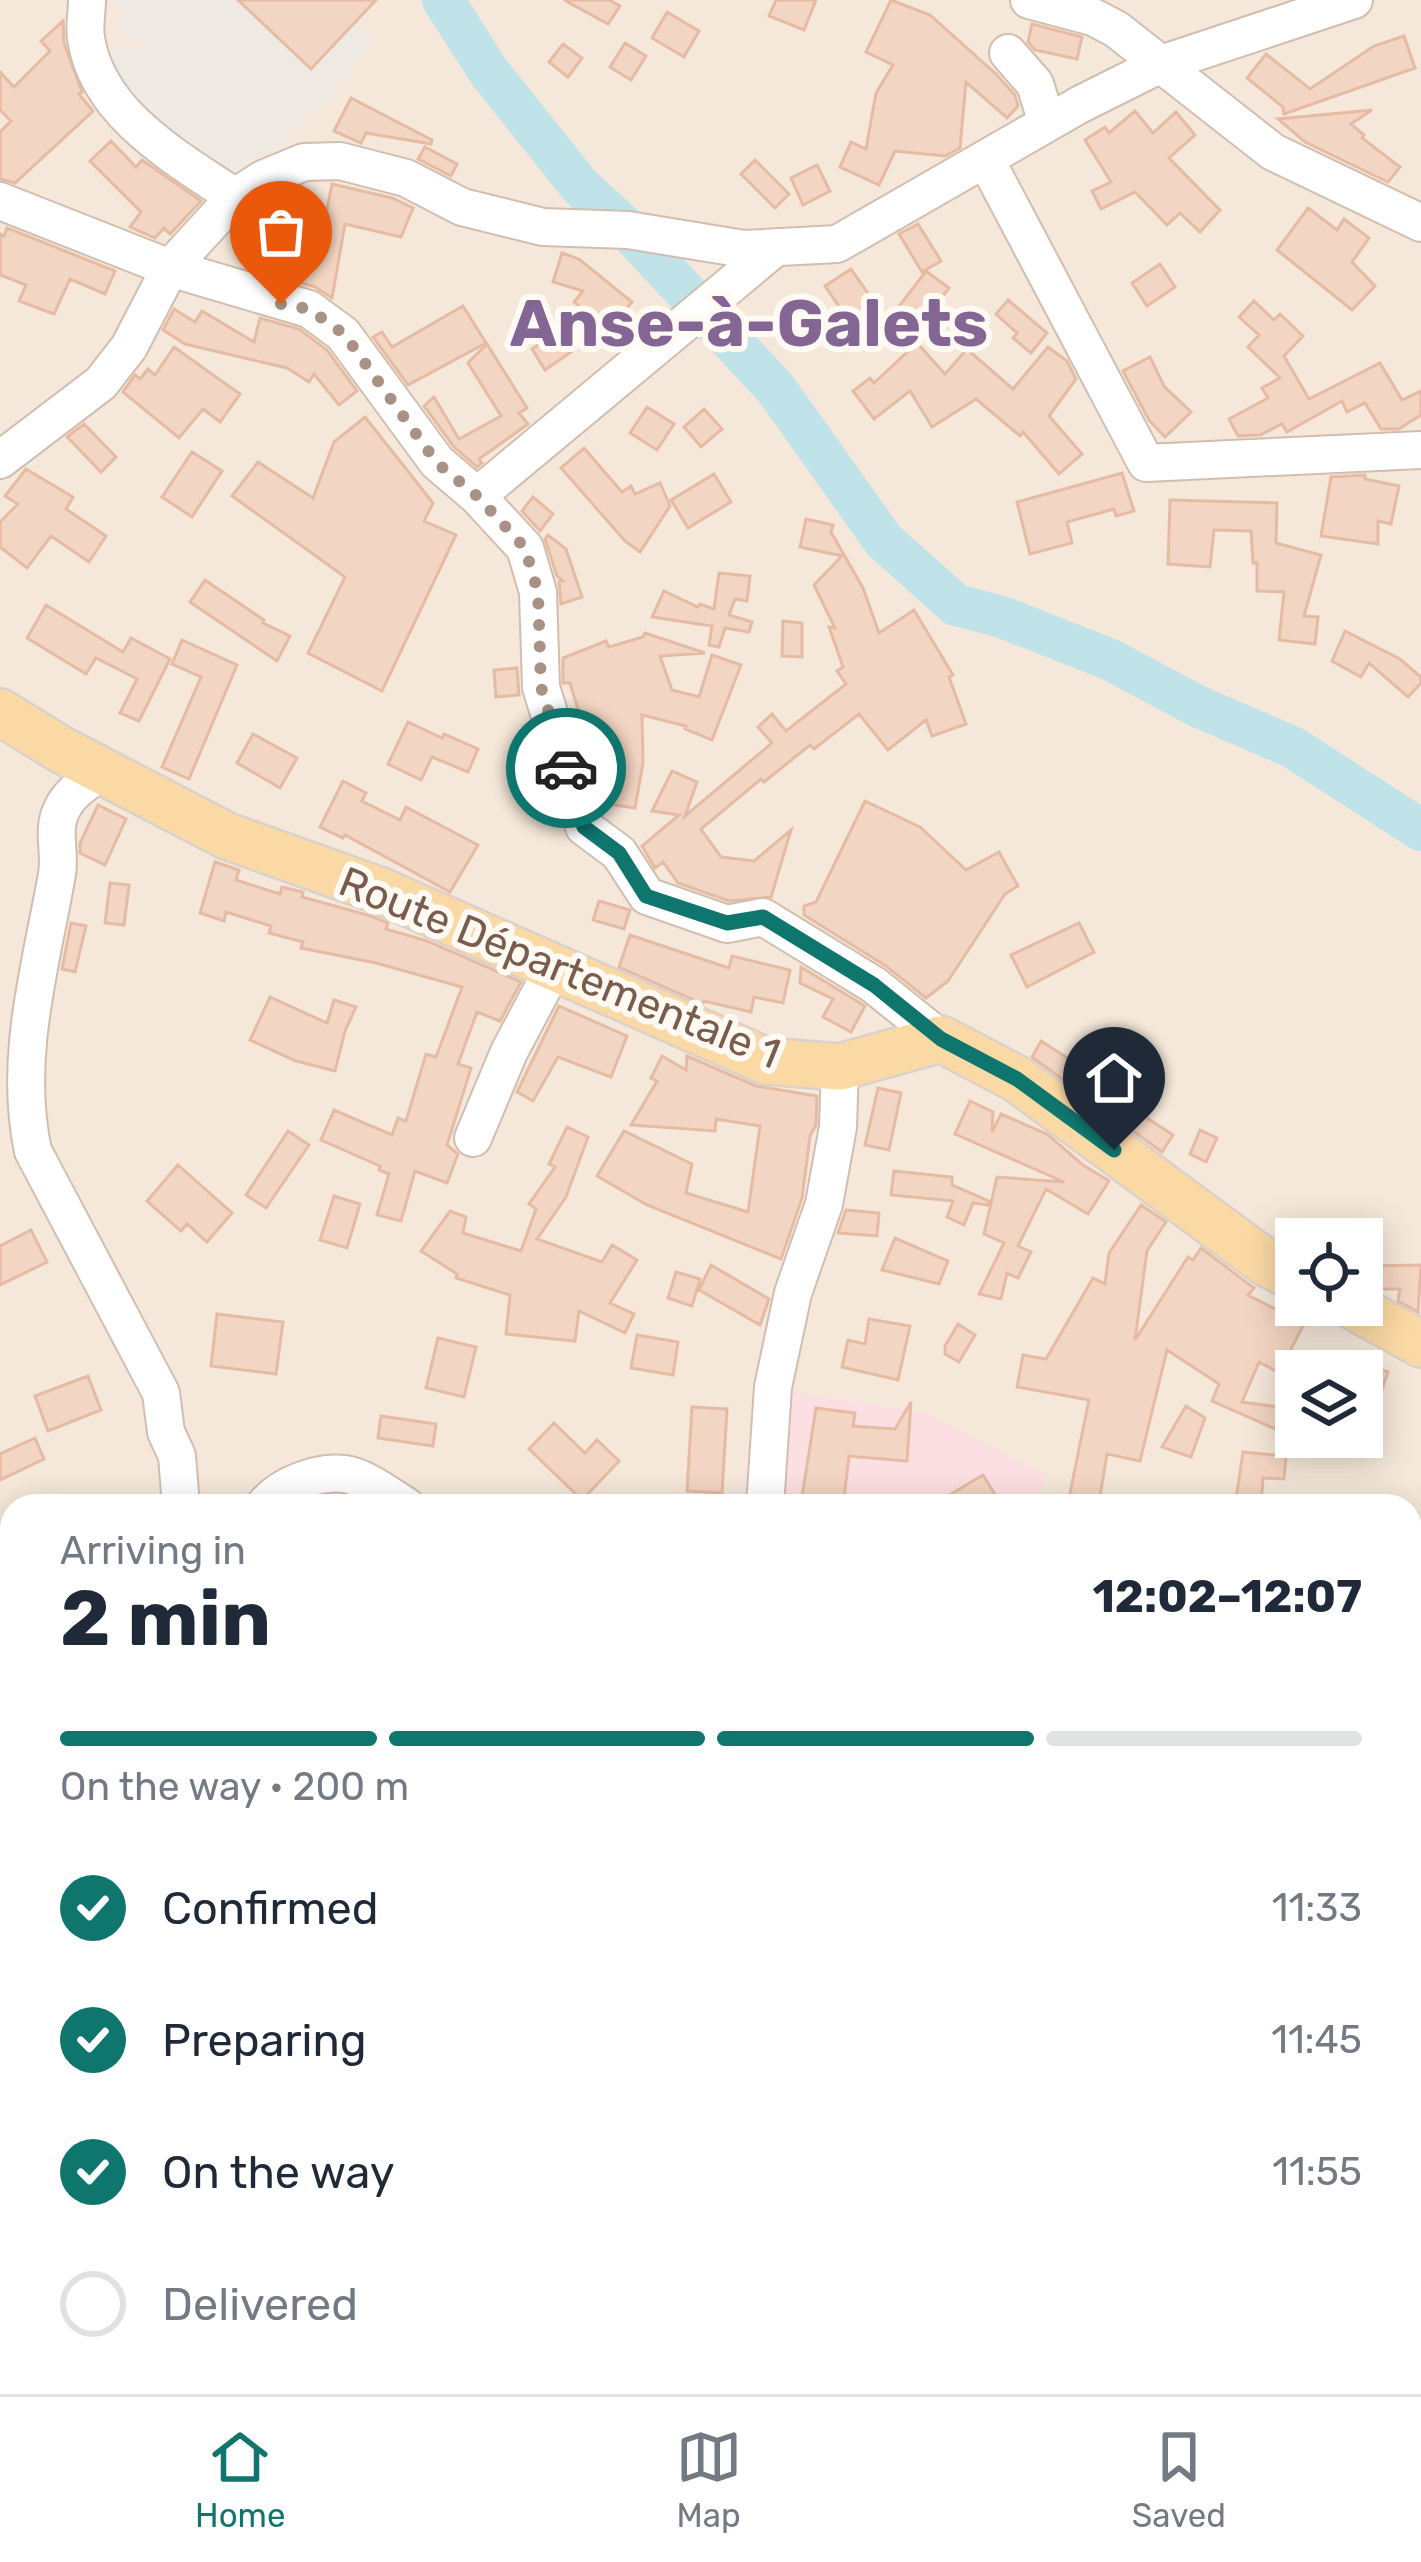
<!DOCTYPE html>
<html lang="en">
<head>
<meta charset="utf-8">
<style>
	:root { --surface:#fff; --page:#f2f2f3; --text:#1f2937; --muted:#747a83; --line:#e0e1e3; --accent:#0f766e }
	body { margin:0; font-family:Rubik,sans-serif; background:var(--page); color:var(--text); height:100vh; display:flex; flex-direction:column; font-size:45px; white-space:nowrap }
	* { box-sizing:border-box; margin:0 }
	p { font-size:39px; color:var(--muted) }
	.icon { flex:none; width:66px; height:66px; fill:none; stroke:currentColor; stroke-width:2; stroke-linecap:round; stroke-linejoin:round }
	.map { position:relative; flex:1; overflow:hidden }
	.panel { position:absolute; left:0px; top:1494px; width:1422px; height:900px; display:flex; flex-direction:column; background:var(--surface); border-radius:36px 36px 0 0; box-shadow:0 6px 30px #0003 }
	.panel>* { flex:none }
	.controls { position:absolute; left:1275px; top:1218px; display:grid; gap:24px }
	.controls a { display:grid; place-items:center; width:108px; height:108px; border-radius:0px; background:var(--surface); box-shadow:0 6px 30px #0003; font-size:60px }
	.pin { position:absolute; display:grid; place-items:center; width:102px; height:102px; color:#fff; margin:-123px -51px; border-radius:50% 50% 50% 0; rotate:-45deg; box-shadow:0 0 12px #0007 }
	.pin .icon { rotate:45deg }
	.courier { position:absolute; display:grid; place-items:center; width:120px; height:120px; margin:-60px; border:9px solid #0f766e; border-radius:50%; background:#fff; color:#222; box-shadow:0 3px 15px #0007 }
	.summary em { font-style:normal; font-weight:700 }
	.summary div { display:flex; flex-direction:column-reverse }
	.summary { display:flex; align-items:center; justify-content:space-between; height:204px; padding:0 60px }
	h1 { font-size:78px; font-weight:700; line-height:90px }
	.bar { display:grid; grid-template-columns:repeat(4,1fr); gap:18px 12px; align-content:center; height:144px; padding:0 60px }
	.bar i { height:15px; border-radius:9px; background:var(--line) }
	.bar .active { background:var(--accent) }
	.bar p { grid-column:span 4 }
	ol { padding:0 60px; list-style:none }
	li { display:flex; align-items:center; gap:36px; height:132px }
	li p { margin-inline-start:auto }
	li .icon { padding:12px; border-radius:50%; background:var(--accent); color:#fff; stroke-width:4 }
	li:last-child { color:var(--muted) }
	li i { width:66px; height:66px; border:6px solid var(--line); border-radius:50% }
	.dock { display:flex; justify-content:space-around; align-items:center; height:168px; border-top:3px solid var(--line); background:var(--surface); font-size:33px; color:var(--muted) }
	.dock a { display:grid; justify-items:center; gap:6px }
	.dock .active { color:var(--accent) }
	.map>svg:first-child { display:block }
	.residential { fill:#f5e8da; fill-rule:evenodd }
	.industrial { fill:#efe9e4 }
	.medical { fill:#fbdfe3 }
	.lines { fill:none; stroke-linecap:round; stroke-linejoin:round }
	.river { stroke:#bfe3e8; stroke-width:42 }
	.building { fill:#f3d5c3; stroke:#e6bba3; stroke-width:3 }
	.minor-casing { stroke:#d1beb0; stroke-width:40 }
	.major-casing { stroke:#dad1cd; stroke-width:50 }
	.minor { stroke:#fff; stroke-width:36 }
	.major { stroke:#fbd9a5; stroke-width:45 }
	.done { stroke:#a89285; stroke-width:12; stroke-dasharray:0 21.6 }
	.route { stroke:#0f766e; stroke-width:15 }
	.labels { text-anchor:middle; stroke-width:12; stroke-linejoin:round; paint-order:stroke }
	.street-label { font-size:42px; fill:#7a5c4d; stroke:#fffaf3 }
	.town-label { font-size:66px; font-weight:bold; fill:#846695; stroke:#fffaf3 }
</style>
</head>
<body>
<div class="map">
<svg width="1421" height="2394" viewBox="0 0 1421 2394">
	<rect width="100%" height="100%" fill="#fdf6ec"/>
	<path class="residential" d="M 0,0 L 1421,0 L 1421,2394 L 0,2394 ZM 1296,1239 L 1362,1239 L 1362,1305 L 1296,1305 ZM 1296,1371 L 1362,1371 L 1362,1437 L 1296,1437 ZM 12,1506 L 1410,1506 L 1410,2382 L 12,2382 Z"/>
	<path class="industrial" d="M 100,0 L 331,0 L 374,40 L 319,108 L 313,106 L 287,139 L 239,169 L 231,187 L 176,149 L 103,66 L 118,44 L 138,50 L 143,44 L 118,30 L 124,7 Z"/>
	<path class="medical" d="M 782,1390 L 925,1413 L 1044,1473 L 1038,1506 L 777,1506 Z"/>
	<g class="lines">
		<path class="river" d="M 443,0 L 489,72 L 580,186 L 628,230 L 776,389 L 884,541 L 956,605 L 1002,617 L 1111,660 L 1197,706 L 1294,748 L 1421,830"/>
	</g>
	<path class="building" d="M 238,0 L 376,0 L 311,69 Z
		M 564,0 L 609,0 L 620,6 L 608,24 Z
		M 776,0 L 816,0 L 804,30 L 769,16 Z
		M 891,0 L 930,15 L 996,74 L 1015,95 L 1018,106 L 1007,118 L 966,82 L 960,148 L 945,156 L 895,151 L 879,185 L 840,167 L 851,142 L 866,149 L 876,93 L 893,65 L 866,52 Z
		M 667,12 L 699,31 L 684,57 L 652,38 Z
		M 63,21 L 64,43 L 82,92 L 79,94 L 93,111 L 15,183 L 0,179 L 0,132 L 11,121 L 0,110 L 0,72 L 14,87 L 50,51 L 41,41 Z
		M 1032,24 L 1082,37 L 1077,59 L 1035,50 L 1028,42 Z
		M 1404,36 L 1415,68 L 1284,114 L 1283,107 L 1247,78 L 1266,54 L 1310,89 L 1374,46 Z
		M 625,43 L 646,56 L 631,80 L 610,67 Z
		M 563,44 L 582,58 L 568,77 L 549,62 Z
		M 351,98 L 432,140 L 431,144 L 366,133 L 361,143 L 334,131 Z
		M 1372,110 L 1351,124 L 1364,135 L 1362,138 L 1400,167 L 1388,182 L 1305,142 L 1278,119 Z
		M 1135,111 L 1153,133 L 1176,112 L 1195,135 L 1169,158 L 1220,210 L 1200,232 L 1180,213 L 1167,225 L 1135,192 L 1101,209 L 1092,191 L 1111,182 L 1085,140 L 1105,127 L 1109,133 Z
		M 111,141 L 136,167 L 142,160 L 201,201 L 170,234 L 164,228 L 155,238 L 130,227 L 141,212 L 90,161 Z
		M 425,147 L 457,164 L 451,176 L 418,159 Z
		M 755,160 L 789,194 L 775,208 L 741,174 Z
		M 817,165 L 830,191 L 803,205 L 791,178 Z
		M 332,184 L 392,198 L 413,208 L 401,237 L 345,224 L 332,298 L 315,287 L 247,267 L 262,241 L 299,263 L 305,224 L 292,192 L 302,187 L 325,219 Z
		M 1308,208 L 1337,230 L 1344,219 L 1369,238 L 1352,262 L 1375,286 L 1352,310 L 1277,250 Z
		M 918,224 L 941,261 L 922,272 L 899,234 Z
		M 7,228 L 115,271 L 105,294 L 70,279 L 54,314 L 19,301 L 26,285 L 0,275 L 0,234 L 4,236 Z
		M 562,253 L 579,259 L 632,302 L 609,330 L 574,302 L 583,291 L 553,282 Z
		M 1160,264 L 1175,287 L 1147,306 L 1132,283 Z
		M 851,269 L 879,309 L 853,327 L 825,286 Z
		M 926,271 L 949,288 L 916,330 L 894,313 Z
		M 1008,300 L 1047,333 L 1031,353 L 1013,338 L 1017,333 L 996,314 Z
		M 1254,301 L 1274,320 L 1280,314 L 1303,336 L 1284,356 L 1309,399 L 1380,363 L 1402,400 L 1421,391 L 1421,415 L 1399,429 L 1381,429 L 1365,403 L 1347,412 L 1342,401 L 1287,432 L 1282,424 L 1260,435 L 1238,436 L 1229,419 L 1268,398 L 1262,388 L 1280,378 L 1248,347 L 1259,335 L 1239,317 Z
		M 463,306 L 486,343 L 408,385 L 373,337 L 382,332 L 392,347 Z
		M 174,309 L 195,322 L 202,311 L 254,342 L 260,318 L 299,329 L 327,350 L 357,391 L 339,405 L 314,374 L 309,382 L 287,368 L 185,344 L 163,330 Z
		M 558,332 L 571,352 L 545,370 L 532,349 Z
		M 917,343 L 945,374 L 967,349 L 1013,389 L 1048,347 L 1067,361 L 1076,379 L 1049,416 L 1082,454 L 1059,474 L 1023,432 L 1020,436 L 976,399 L 932,427 L 910,391 L 874,419 L 853,391 L 870,378 L 874,383 Z
		M 487,344 L 527,408 L 519,413 L 528,424 L 479,459 L 482,463 L 477,467 L 454,447 L 424,406 L 434,397 L 459,439 L 501,416 L 468,363 Z
		M 174,347 L 240,394 L 220,422 L 203,409 L 179,438 L 123,392 L 135,375 L 140,379 L 148,369 L 155,375 Z
		M 1150,357 L 1164,386 L 1191,412 L 1165,437 L 1149,420 L 1123,371 Z
		M 647,407 L 674,424 L 657,450 L 630,433 Z
		M 704,409 L 722,429 L 701,447 L 684,427 Z
		M 365,417 L 433,503 L 424,521 L 456,535 L 382,691 L 308,653 L 345,577 L 232,496 L 258,462 L 313,498 L 334,442 Z
		M 84,424 L 116,457 L 101,472 L 67,437 Z
		M 584,448 L 622,492 L 631,486 L 635,494 L 660,483 L 670,506 L 640,552 L 625,541 L 561,468 Z
		M 192,452 L 222,471 L 192,517 L 162,497 Z
		M 26,469 L 73,497 L 66,509 L 106,536 L 89,562 L 51,536 L 27,568 L 0,547 L 0,522 L 18,504 L 5,496 Z
		M 1122,473 L 1134,511 L 1116,516 L 1114,509 L 1067,522 L 1072,543 L 1030,554 L 1017,502 Z
		M 714,474 L 731,502 L 688,528 L 671,500 Z
		M 1365,475 L 1365,479 L 1399,486 L 1391,524 L 1378,521 L 1378,544 L 1321,536 L 1331,477 Z
		M 533,497 L 553,514 L 540,531 L 522,511 Z
		M 1170,500 L 1277,503 L 1276,543 L 1321,555 L 1304,616 L 1318,617 L 1315,644 L 1279,640 L 1284,592 L 1257,591 L 1257,563 L 1253,563 L 1251,531 L 1214,530 L 1210,567 L 1168,564 Z
		M 806,519 L 833,525 L 831,532 L 863,588 L 879,633 L 914,610 L 953,675 L 949,677 L 966,724 L 932,736 L 926,720 L 888,750 L 859,714 L 814,749 L 810,745 L 764,782 L 761,779 L 701,829 L 721,857 L 754,861 L 791,830 L 771,897 L 729,901 L 678,883 L 663,862 L 655,868 L 642,846 L 679,815 L 652,811 L 672,771 L 697,782 L 685,816 L 772,743 L 758,727 L 772,714 L 786,731 L 846,684 L 837,671 L 843,667 L 829,627 L 835,628 L 814,585 L 842,556 L 800,547 Z
		M 548,535 L 566,549 L 582,597 L 561,604 L 559,582 L 563,581 L 557,576 L 545,539 Z
		M 719,573 L 750,576 L 747,601 L 735,599 L 729,615 L 752,622 L 749,632 L 725,628 L 719,647 L 709,645 L 712,626 L 652,617 L 664,591 L 698,607 L 700,604 L 714,609 Z
		M 205,580 L 264,620 L 263,623 L 290,636 L 277,661 L 190,602 Z
		M 46,605 L 123,652 L 131,638 L 170,659 L 139,721 L 120,713 L 137,679 L 96,658 L 86,674 L 27,638 Z
		M 783,621 L 802,623 L 802,657 L 782,656 Z
		M 1345,631 L 1400,659 L 1421,677 L 1421,683 L 1408,697 L 1369,663 L 1361,677 L 1332,661 Z
		M 645,633 L 705,653 L 660,656 L 672,690 L 699,697 L 712,655 L 741,665 L 712,740 L 685,729 L 686,726 L 642,715 L 643,763 L 635,808 L 601,803 L 610,750 L 592,756 L 570,683 L 563,683 L 563,658 L 606,641 L 609,647 L 643,637 Z
		M 182,640 L 237,665 L 189,779 L 162,767 L 201,677 L 172,664 Z
		M 517,668 L 519,695 L 496,697 L 494,670 Z
		M 408,722 L 442,738 L 444,734 L 478,749 L 468,772 L 432,757 L 421,780 L 388,764 Z
		M 253,734 L 297,758 L 280,788 L 237,763 Z
		M 343,781 L 366,793 L 362,801 L 400,820 L 406,807 L 478,845 L 450,892 L 345,835 L 343,838 L 320,827 Z
		M 865,801 L 920,827 L 966,870 L 999,852 L 1018,886 L 1005,894 L 948,981 L 926,998 L 886,966 L 804,915 L 804,906 L 816,902 Z
		M 98,805 L 126,819 L 105,865 L 80,853 L 80,843 Z
		M 215,862 L 239,870 L 236,880 L 280,894 L 282,887 L 303,892 L 302,897 L 371,916 L 388,923 L 386,929 L 427,941 L 521,982 L 500,1021 L 477,1012 L 458,1064 L 471,1068 L 447,1145 L 458,1154 L 447,1183 L 415,1171 L 401,1221 L 377,1215 L 389,1174 L 379,1170 L 380,1166 L 321,1140 L 334,1110 L 392,1135 L 398,1118 L 406,1121 L 426,1054 L 436,1057 L 462,987 L 376,963 L 301,948 L 303,942 L 269,933 L 271,926 L 226,912 L 224,921 L 200,913 Z
		M 110,883 L 129,885 L 124,925 L 105,923 Z
		M 599,901 L 630,910 L 624,929 L 593,920 Z
		M 71,923 L 86,926 L 75,972 L 62,969 Z
		M 1079,923 L 1094,952 L 1027,987 L 1011,955 Z
		M 630,935 L 729,968 L 732,956 L 790,970 L 783,1003 L 754,997 L 751,1012 L 704,1001 L 703,1004 L 619,967 Z
		M 801,967 L 865,1006 L 851,1032 L 823,1017 L 833,999 L 800,983 Z
		M 270,997 L 327,1023 L 334,1000 L 356,1007 L 345,1031 L 335,1071 L 296,1061 L 250,1040 Z
		M 559,1006 L 627,1036 L 611,1077 L 558,1057 L 533,1101 L 517,1092 Z
		M 1041,1041 L 1083,1068 L 1121,1103 L 1127,1093 L 1146,1105 L 1141,1114 L 1173,1135 L 1162,1152 L 1032,1057 Z
		M 662,1056 L 686,1070 L 687,1056 L 756,1086 L 817,1096 L 816,1125 L 810,1136 L 802,1198 L 781,1259 L 647,1205 L 597,1176 L 624,1131 L 692,1164 L 686,1193 L 748,1212 L 760,1126 L 716,1119 L 715,1131 L 631,1125 L 657,1081 L 651,1078 Z
		M 878,1088 L 901,1093 L 889,1150 L 865,1145 Z
		M 970,1101 L 993,1112 L 992,1132 L 1001,1114 L 1047,1134 L 1083,1165 L 1109,1181 L 1088,1214 L 1046,1189 L 1018,1246 L 1031,1252 L 1018,1278 L 1007,1273 L 1001,1299 L 979,1294 L 1004,1243 L 984,1234 L 997,1177 L 1064,1182 L 955,1134 Z
		M 567,1127 L 588,1137 L 566,1197 L 537,1239 L 602,1262 L 612,1245 L 637,1260 L 610,1303 L 634,1314 L 625,1333 L 579,1311 L 575,1341 L 506,1334 L 510,1295 L 456,1278 L 457,1274 L 421,1251 L 450,1211 L 466,1217 L 463,1233 L 521,1251 L 536,1209 L 529,1204 L 555,1167 L 549,1164 Z
		M 1200,1130 L 1217,1138 L 1206,1162 L 1190,1154 Z
		M 288,1131 L 309,1145 L 266,1208 L 246,1195 Z
		M 178,1165 L 232,1213 L 207,1242 L 187,1224 L 181,1231 L 147,1201 Z
		M 894,1171 L 952,1177 L 952,1185 L 989,1201 L 988,1205 L 973,1203 L 964,1225 L 947,1217 L 953,1201 L 891,1195 Z
		M 334,1196 L 360,1204 L 347,1248 L 320,1240 Z
		M 1141,1205 L 1166,1222 L 1147,1251 L 1135,1340 L 1188,1257 L 1193,1260 L 1201,1248 L 1254,1288 L 1248,1295 L 1304,1324 L 1279,1373 L 1259,1362 L 1242,1402 L 1293,1409 L 1289,1435 L 1212,1401 L 1219,1384 L 1167,1350 L 1140,1461 L 1107,1454 L 1099,1502 L 1069,1498 L 1089,1400 L 1017,1387 L 1023,1355 L 1046,1359 L 1093,1278 L 1105,1284 L 1109,1253 Z
		M 846,1210 L 879,1213 L 877,1236 L 838,1233 Z
		M 31,1230 L 47,1262 L 0,1285 L 0,1246 Z
		M 895,1238 L 948,1261 L 939,1284 L 882,1270 Z
		M 711,1265 L 769,1299 L 760,1325 L 699,1290 Z
		M 1421,1265 L 1418,1312 L 1398,1301 L 1400,1289 L 1378,1289 L 1366,1283 L 1366,1266 Z
		M 676,1272 L 700,1279 L 692,1306 L 668,1298 Z
		M 217,1314 L 283,1322 L 276,1374 L 211,1366 Z
		M 869,1319 L 910,1326 L 898,1380 L 842,1367 L 848,1340 L 865,1344 Z
		M 958,1324 L 975,1335 L 959,1362 L 945,1354 L 945,1346 Z
		M 637,1335 L 678,1342 L 673,1375 L 631,1368 Z
		M 438,1338 L 476,1347 L 464,1397 L 426,1388 Z
		M 1362,1363 L 1388,1372 L 1365,1439 L 1362,1438 Z
		M 88,1376 L 101,1410 L 48,1431 L 35,1396 Z
		M 911,1402 L 907,1461 L 849,1456 L 843,1506 L 809,1506 L 802,1497 L 816,1408 L 855,1413 L 853,1426 L 895,1429 Z
		M 1186,1406 L 1205,1418 L 1191,1457 L 1162,1447 Z
		M 692,1407 L 727,1409 L 722,1493 L 687,1491 Z
		M 381,1416 L 436,1424 L 433,1446 L 378,1438 Z
		M 554,1423 L 585,1453 L 597,1440 L 619,1461 L 582,1500 L 529,1449 Z
		M 35,1438 L 44,1459 L 0,1480 L 0,1454 Z
		M 1243,1452 L 1286,1456 L 1284,1479 L 1263,1478 L 1261,1506 L 1235,1506 Z
		M 983,1475 L 1002,1506 L 931,1506 Z"/>
	<g class="lines">
		<defs>
			<path id="minor" d="M 87,0 C 87,12 84,26 86,38 C 97,114 177,158 235,197
				M 1029,0 L 1093,17 L 1116,29 L 1273,152 L 1421,223
				M 1008,53 L 1035,84 L 1047,123
				M 986,160 L 1146,463 L 1421,450
				M 0,201 L 170,268 L 309,309 L 343,334 L 437,462 L 477,496 L 525,548 L 538,592 L 541,687 L 584,827 L 619,853 L 647,896 L 727,924 L 763,917 L 874,985 L 941,1039
				M 0,460 L 101,383 L 129,347 L 170,268 L 235,197 L 263,179 L 304,162 L 340,161 L 406,178 L 462,207 L 543,227 L 628,230 L 744,249 L 837,244 L 1079,105 L 1161,64 L 1354,0
				M 477,496 L 776,247
				M 102,771 C 87,782 70,792 62,809 C 51,830 61,851 57,874 C 41,966 13,1057 33,1151 L 161,1393 L 166,1432 L 177,1456 L 181,1506
				M 473,1138 L 509,1052 L 554,967
				M 264,1506 C 280,1485 317,1471 344,1474 C 364,1476 389,1496 406,1506
				M 765,1506 L 773,1387 L 793,1293 L 824,1204 L 838,1127 L 840,1067
				M 1410,1906 L 1421,1906
				M 0,2177 L 12,2176
				M 123,2394 L 125,2382"/>
			<path id="major" d="M 0,712 L 60,749 L 227,836 L 381,891 L 766,1061 L 840,1067 L 941,1039 L 1017,1079 L 1268,1264 L 1296,1278
				M 1351,1305 L 1421,1344"/>
		</defs>
		<use href="#minor" class="minor-casing"/>
		<use href="#major" class="major-casing"/>
		<use href="#minor" class="minor"/>
		<use href="#major" class="major"/>
	</g>
	<g class="lines">
		<path class="done" d="M 281,304 L 309,309 L 344,334 L 437,463 L 477,496 L 525,548 L 538,592 L 541,687 L 566,768"/>
		<path class="route" d="M 566,768 L 584,827 L 619,853 L 646,896 L 727,923 L 763,917 L 874,985 L 941,1039 L 1017,1079 L 1114,1150"/>
	</g>
	<g class="labels">
		<g class="street-label">
			<text transform="translate(560 967) rotate(22)" y="15">Route Départementale 1</text>
		</g>
		<g class="town-label">
			<text x="749" y="346">Anse-à-Galets</text>
		</g>
	</g>
</svg>
<div class="controls">
<a><svg class="icon" aria-label="locate" viewBox="0 0 24 24"><circle cx="12" cy="12" r="6"/><path d="M12 2v4M12 18v4M2 12h4M18 12h4"/></svg></a>
<a><svg class="icon" aria-label="layers" viewBox="0 0 24 24"><path d="M12 4l9 5-9 5-9-5zM3 14l9 5 9-5"/></svg></a>
</div>
<div class="pin" style="left:281px;top:304px;background:#ea580c"><svg class="icon" aria-label="bag" viewBox="0 0 24 24"><path d="M5 8h14l-1 12H6zM9 8a3 3 0 0 1 6 0"/></svg></div>
<div class="pin" style="left:1114px;top:1150px;background:#1f2937"><svg class="icon" aria-label="home" viewBox="0 0 24 24"><path d="M3 11l9-7 9 7M6 9v11h12V9"/></svg></div>
<div class="courier" style="left:566px;top:768px"><svg class="icon" aria-label="car" viewBox="0 0 24 24"><path d="M5 17H2v-5l4-1 3-4h7l3 4 3 1v5h-3M9 17h6M6 11h13"/><circle cx="7" cy="17" r="2"/><circle cx="17" cy="17" r="2"/></svg></div>
<section class="panel">
<div class="summary"><div><h1>2 min</h1><p>Arriving in</p></div><em>12:02–12:07</em></div>
<div class="bar"><i class="active"></i><i class="active"></i><i class="active"></i><i></i><p>On the way · 200 m</p></div>
<ol>
<li><svg class="icon" aria-label="check" viewBox="0 0 24 24"><path d="M5 12l5 5 9-10"/></svg>Confirmed<p>11:33</p></li>
<li><svg class="icon" aria-label="check" viewBox="0 0 24 24"><path d="M5 12l5 5 9-10"/></svg>Preparing<p>11:45</p></li>
<li><svg class="icon" aria-label="check" viewBox="0 0 24 24"><path d="M5 12l5 5 9-10"/></svg>On the way<p>11:55</p></li>
<li><i></i>Delivered</li>
</ol>
</section>
</div>
<nav class="dock">
<a class="active"><svg class="icon" aria-label="home" viewBox="0 0 24 24"><path d="M3 11l9-7 9 7M6 9v11h12V9"/></svg>Home</a>
<a><svg class="icon" aria-label="map" viewBox="0 0 24 24"><path d="M3 6l6-2 6 2 6-2v14l-6 2-6-2-6 2zM9 4v14M15 6v14"/></svg>Map</a>
<a><svg class="icon" aria-label="saved" viewBox="0 0 24 24"><path d="M7 4h10v16l-5-4-5 4z"/></svg>Saved</a>
</nav>
</body>
</html>
